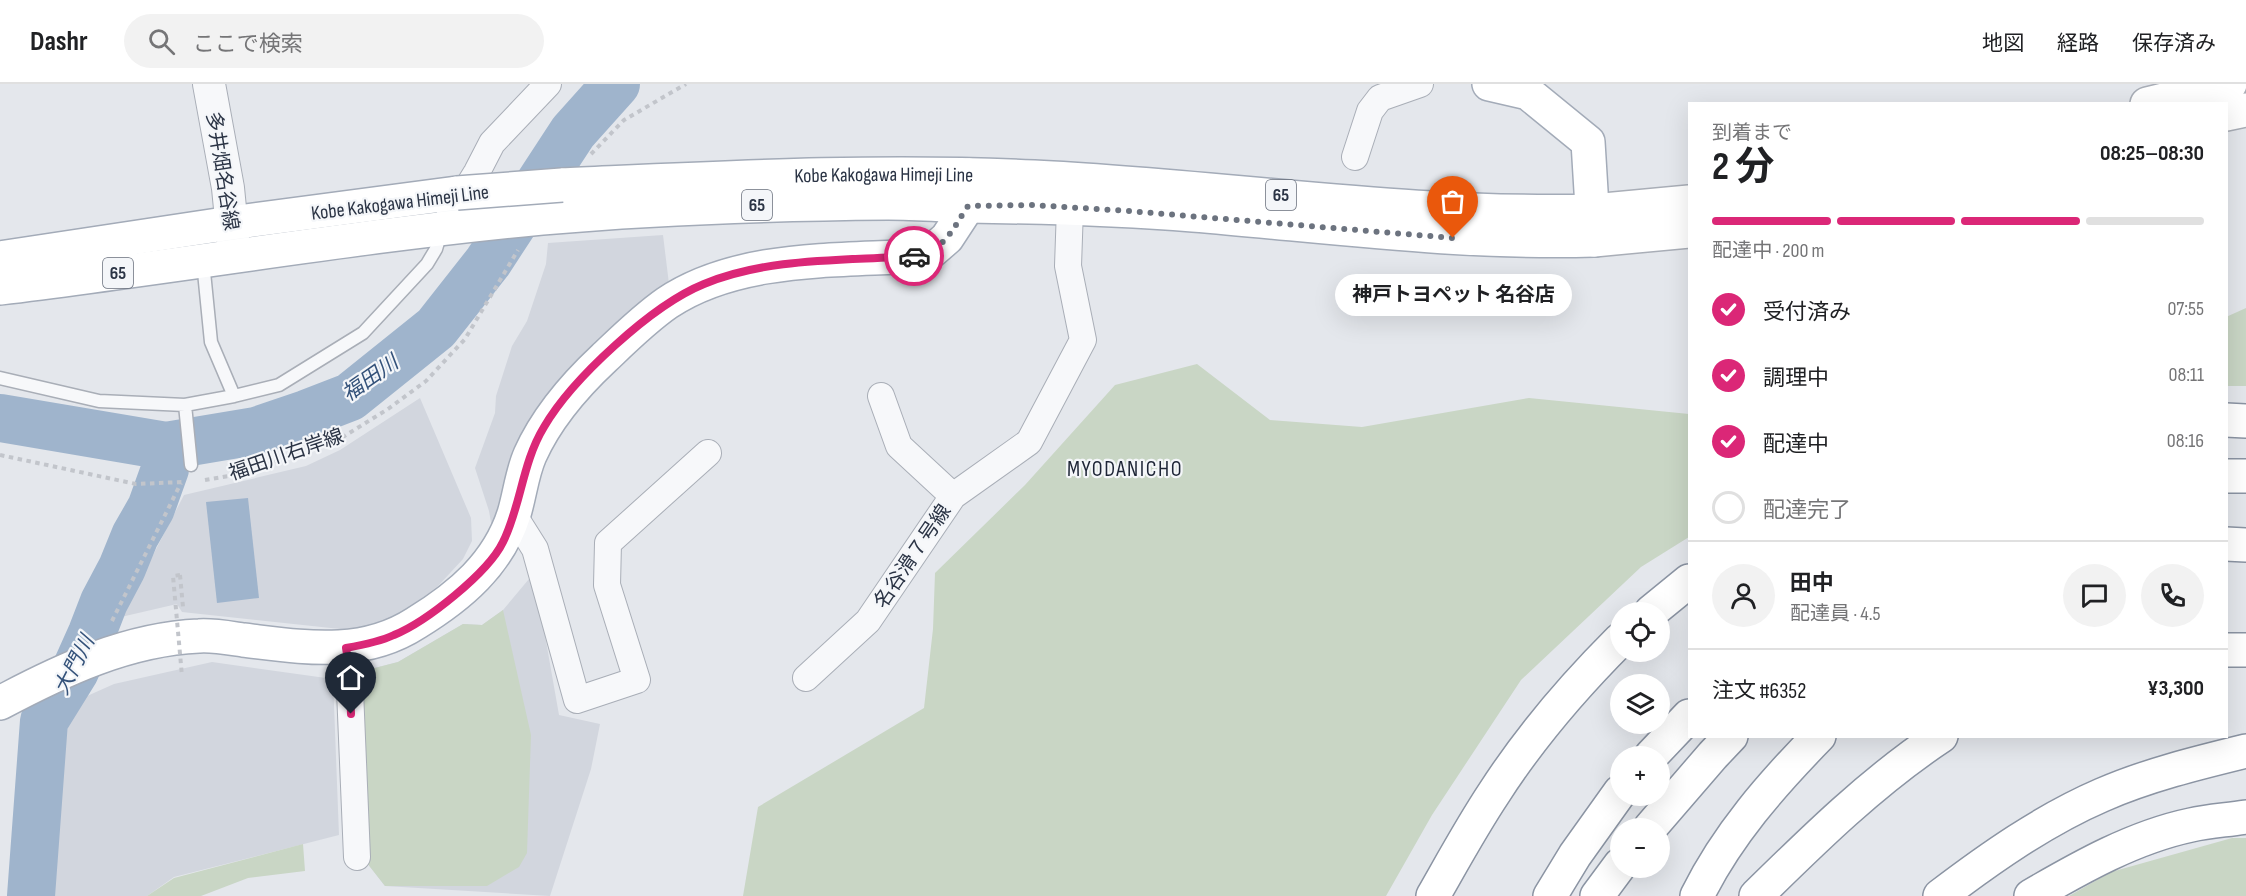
<!DOCTYPE html>
<html lang="ja">
<head>
<meta charset="utf-8">
<style>
	:root { --surface:#fff; --page:#f2f2f2; --text:#202124; --muted:#757577; --line:#e0e0e0; --accent:#db2777 }
	body { margin:0; font-family:"Sofia Sans Condensed","Noto Sans JP",sans-serif; background:var(--page); color:var(--text); height:100vh; display:flex; flex-direction:column; font-size:22px; white-space:nowrap }
	* { box-sizing:border-box; margin:0 }
	p { font-size:20px; color:var(--muted) }
	.icon { flex:none; width:33px; height:33px; fill:none; stroke:currentColor; stroke-width:2; stroke-linecap:round; stroke-linejoin:round }
	.map { position:relative; flex:1; overflow:hidden }
	.panel { position:absolute; left:1688px; top:18px; width:540px; height:636px; display:flex; flex-direction:column; background:var(--surface); border-radius:0px; box-shadow:0 6px 24px #0002 }
	.panel>* { flex:none }
	.buttons { position:absolute; left:1610px; top:518px; display:grid; gap:12px }
	.buttons a { display:grid; place-items:center; width:60px; height:60px; border-radius:50%; background:var(--surface); box-shadow:0 6px 24px #0002; font-size:30px }
	.pin { position:absolute; display:grid; place-items:center; width:51px; height:51px; color:#fff; margin:-62px -26px; border-radius:50% 50% 50% 0; rotate:-45deg; box-shadow:0 0 6px #0007 }
	.pin .icon { rotate:45deg }
	.courier { position:absolute; display:grid; place-items:center; width:60px; height:60px; margin:-30px; border:4px solid #db2777; border-radius:50%; background:#fff; color:#222; box-shadow:0 2px 8px #0007 }
	.bubble { position:absolute; height:42px; border-radius:21px; background:var(--surface); box-shadow:0 6px 24px #0002; font-size:20px; font-weight:700; line-height:42px; text-align:center }
	.headline em { font-style:normal; font-weight:700 }
	.headline div { display:flex; flex-direction:column-reverse }
	.headline { display:flex; align-items:center; justify-content:space-between; height:102px; padding:0 24px }
	h1 { font-size:39px; font-weight:700; line-height:45px }
	.bar { display:grid; grid-template-columns:repeat(4,1fr); gap:9px 6px; align-content:center; height:72px; padding:0 24px }
	.bar i { height:8px; border-radius:4px; background:var(--line) }
	.bar .on { background:var(--accent) }
	.bar p { grid-column:span 4 }
	.line { display:flex; align-items:center; gap:15px; padding:0 24px; border-top:2px solid var(--line) }
	.line div { flex:1 }
	.round { display:grid; place-items:center; flex:none; width:63px; height:63px; border-radius:32px; background:var(--page) }
	ol { padding:0 24px; list-style:none }
	li { display:flex; align-items:center; gap:18px; height:66px }
	li p { margin-inline-start:auto }
	li .icon { padding:6px; border-radius:50%; background:var(--accent); color:#fff; stroke-width:4 }
	li:last-child { color:var(--muted) }
	li i { width:33px; height:33px; border:3px solid var(--line); border-radius:50% }
	header { display:flex; align-items:center; gap:36px; box-sizing:border-box; height:84px; padding:0 30px; background:var(--surface); border-bottom:2px solid var(--line) }
	header strong { font-size:28px }
	nav { display:flex; gap:33px; margin-inline-start:auto; font-size:21px }
	.search { width:420px; height:54px; background:var(--page); display:flex; align-items:center; gap:15px; box-sizing:border-box; padding:0 21px; border-radius:33px; color:var(--muted); font-size:22px }
	.map>svg:first-child { display:block }
	.built { fill:#d2d6de }
	.green { fill:#c9d6c5 }
	.water { fill:#9fb4cc }
	.lines { fill:none; stroke-linecap:round; stroke-linejoin:round }
	.river { stroke:#9fb4cc; stroke-width:48 }
	.service-casing { stroke:#a9aeb7; stroke-width:15 }
	.minor-casing { stroke:#a9aeb7; stroke-width:28 }
	.tertiary-casing { stroke:#a9aeb7; stroke-width:34 }
	.secondary-casing { stroke:#a9aeb7; stroke-width:36 }
	.primary-casing { stroke:#a3abb8; stroke-width:36 }
	.motorway-casing { stroke:#8b94a3; stroke-width:36 }
	.path { stroke:#c2c5cb; stroke-width:4; stroke-dasharray:4.5 4.5; stroke-linecap:butt }
	.service { stroke:#f7f8fa; stroke-width:12 }
	.minor { stroke:#f7f8fa; stroke-width:26 }
	.tertiary { stroke:#f7f8fa; stroke-width:32 }
	.secondary { stroke:#fff; stroke-width:33 }
	.primary { stroke:#fff; stroke-width:33 }
	.motorway { stroke:#fff; stroke-width:33 }
	.primary-bridge-casing { stroke:#a3abb8; stroke-width:36; stroke-linecap:butt }
	.path-bridge { stroke:#c2c5cb; stroke-width:4; stroke-dasharray:4.5 4.5; stroke-linecap:butt }
	.primary-bridge { stroke:#fff; stroke-width:33 }
	.done { stroke:#6c737f; stroke-width:6; stroke-dasharray:0 10.8 }
	.route { stroke:#db2777; stroke-width:8 }
	.labels { text-anchor:middle; stroke-width:4.5; stroke-linejoin:round; paint-order:stroke }
	.shield { fill:#f4f6f9; stroke:#676e7b; stroke-width:1.5 }
	.shield-label { font-size:18px; font-weight:bold; fill:#2b3445 }
	.street-label { font-size:20px; fill:#2b3445; stroke:#f4f6f9 }
	.water-label { font-size:21px; font-style:italic; fill:#34527a; stroke:#f4f6f9 }
	.quarter-label { font-size:22px; letter-spacing:1.5px; fill:#1d2536; stroke:#f4f6f9 }
</style>
</head>
<body>
<header>
<strong>Dashr</strong>
<div class="search"><svg class="icon" aria-label="search" viewBox="0 0 24 24"><circle cx="10" cy="10" r="6"/><path d="M15 15l6 6"/></svg>ここで検索</div>
<nav><a>地図</a><a>経路</a><a>保存済み</a></nav>
</header>
<div class="map">
<svg width="2246" height="812" viewBox="0 0 2246 812">
	<rect width="100%" height="100%" fill="#e4e7ec"/>
	<path class="built" d="M 663,151 L 669,200 L 500,425 L 492,444 L 489,427 L 475,384 L 495,329 L 496,312 L 512,262 L 527,237 L 546,180 L 548,159 Z
		M 420,314 L 471,434 L 472,457 L 463,475 L 438,502 L 402,529 L 367,544 L 340,545 L 182,528 L 177,520 L 121,533 L 184,411 L 306,382 L 340,366 Z
		M 534,489 L 559,631 L 600,640 L 591,685 L 550,812 L 385,802 L 367,779 L 367,586 L 398,578 L 463,540 L 482,541 L 503,526 Z
		M 212,578 L 333,595 L 339,751 L 174,793 L 147,812 L 53,812 L 39,756 L 58,625 L 114,600 Z"/>
	<path class="green" d="M 2246,224 L 2246,302 L 2226,302 L 2226,233 Z
		M 1197,280 L 1270,336 L 1362,343 L 1529,314 L 1689,330 L 1689,453 L 1641,483 L 1521,596 L 1432,731 L 1386,812 L 743,812 L 758,723 L 924,624 L 933,545 L 935,489 L 1025,401 L 1115,301 Z
		M 503,526 L 531,651 L 527,769 L 519,783 L 487,802 L 385,802 L 367,779 L 358,597 L 367,586 L 398,578 L 463,540 L 482,541 Z
		M 2232,754 L 2246,754 L 2246,812 L 2069,812 L 2111,788 Z
		M 303,760 L 305,787 L 248,794 L 201,812 L 147,812 L 174,794 Z"/>
	<path class="water" d="M 248,414 L 259,514 L 217,519 L 206,418 Z"/>
	<g class="lines">
		<path class="river" d="M 0,334 L 166,362 L 256,347 L 306,330 L 350,313 L 436,244 L 488,178 L 573,48 L 616,0
			M 31,812 L 44,637 L 75,587 L 92,549 L 104,518 L 122,484 L 135,452 L 151,424 L 165,385 L 166,362"/>
		<defs>
			<path id="service" d="M 203,178 L 211,258 L 234,312
				M 0,294 L 99,317 L 185,321 L 234,312 L 279,301 L 363,249 L 427,180 L 436,165 L 441,148
				M 185,321 L 191,381"/>
			<path id="minor" d="M 1355,73 L 1370,27 L 1380,14 L 1420,0
				M 442,145 L 477,88 L 492,59 L 548,0
				M 881,312 L 899,362 L 953,412
				M 513,430 L 535,465 L 577,616 L 637,596 L 607,501 L 608,459 L 708,369
				M 346,564 L 349,583 L 357,773
				M 806,594 L 868,537 L 953,412 L 1029,358 L 1083,256 L 1068,182 L 1070,124"/>
			<path id="tertiary" d="M 209,0 L 228,104 L 234,165"/>
			<path id="secondary" d="M 2147,20 L 2230,0
				M 2226,30 L 2246,26
				M 1593,127 L 1689,118
				M 1594,156 L 1689,147"/>
			<g id="primary">
				<path id="s1" d="M 562,101 C 719,94 877,85 1034,93 C 1220,102 1406,132 1593,127"/>
				<path d="M 0,174 L 231,139 L 457,109"/>
				<path d="M 0,204 C 181,182 361,151 542,134 C 657,124 772,120 888,119 C 914,119 941,121 968,122 C 1043,123 1118,125 1193,131 C 1327,142 1459,160 1594,156 L 1588,58 L 1528,9 L 1489,0"/>
				<path d="M 0,619 C 62,586 128,555 199,552 C 213,551 229,554 243,556 C 303,563 362,574 416,539 C 460,512 498,480 514,430 C 520,410 522,389 530,371 C 547,333 574,302 604,274 C 624,255 644,235 667,219 C 737,172 835,177 916,172 L 932,167 L 947,154 L 968,122 L 969,91"/>
			</g>
			<path id="motorway" d="M 2226,336 L 2246,337
				M 2226,392 L 2246,392
				M 2226,460 L 2246,461
				M 1651,528 L 1689,497
				M 2226,566 L 2246,566
				M 1651,672 L 1689,632
				M 1650,744 L 1713,671 L 1731,652
				M 1433,812 C 1453,777 1472,742 1494,709 C 1530,653 1573,603 1620,556
				M 1550,812 L 1575,771 L 1620,708
				M 1597,812 L 1620,781
				M 1697,812 C 1727,751 1772,700 1819,652
				M 1756,812 C 1814,755 1873,697 1941,652
				M 1940,812 C 1990,774 2044,736 2102,711 C 2148,691 2197,679 2246,667
				M 2031,812 C 2081,783 2134,753 2191,741 C 2209,737 2228,736 2246,733"/>
		</defs>
		<use href="#service" class="service-casing"/>
		<use href="#minor" class="minor-casing"/>
		<use href="#tertiary" class="tertiary-casing"/>
		<use href="#secondary" class="secondary-casing"/>
		<use href="#primary" class="primary-casing"/>
		<use href="#motorway" class="motorway-casing"/>
		<path class="path" d="M 591,70 L 624,36 L 686,0
			M 0,371 L 136,400 L 182,398
			M 205,396 L 235,391 L 338,356 L 388,325 L 426,297 L 465,255 L 518,166
			M 180,491 L 183,523
			M 112,537 L 181,399"/>
		<use href="#service" class="service"/>
		<use href="#minor" class="minor"/>
		<use href="#tertiary" class="tertiary"/>
		<use href="#secondary" class="secondary"/>
		<use href="#primary" class="primary"/>
		<use href="#motorway" class="motorway"/>
		<defs>
			<path id="primary-bridge" d="M 457,109 L 562,101"/>
		</defs>
		<use href="#primary-bridge" class="primary-bridge-casing"/>
		<path class="path-bridge" d="M 180,491 L 173,492 L 182,592"/>
		<use href="#primary-bridge" class="primary-bridge"/>
	</g>
	<g class="lines">
		<path class="done" d="M 914,172 C 945,166 952,146 968,122 L 1032,121 L 1129,127 L 1453,154"/>
		<path class="route" d="M 351,630 L 349,583 L 346,564 C 363,561 379,558 394,551 C 426,538 488,489 503,458 C 521,422 522,379 544,343 C 572,295 652,221 704,200 C 769,173 845,177 914,172"/>
	</g>
	<g class="labels">
		<g class="shield">
			<rect x="1266" y="96" width="30" height="30" rx="4.5"/>
			<rect x="742" y="106" width="30" height="30" rx="4.5"/>
			<rect x="103" y="174" width="30" height="30" rx="4.5"/>
		</g>
		<g class="shield-label">
			<text x="1281" y="117">65</text>
			<text x="757" y="127">65</text>
			<text x="118" y="195">65</text>
		</g>
		<g class="street-label">
			<text transform="translate(223 87) rotate(81)" y="7">多井畑名谷線</text>
			<text dy="7" stroke="none"><textPath href="#s1" startOffset="322">Kobe Kakogawa Himeji Line</textPath></text>
			<text transform="translate(400 118) rotate(-7)" y="7">Kobe Kakogawa Himeji Line</text>
			<text transform="translate(286 370) rotate(-19)" y="7">福田川右岸線</text>
			<text transform="translate(912 472) rotate(-56)" y="7">名谷滑７号線</text>
		</g>
		<g class="water-label">
			<text transform="translate(370 294) rotate(-35)" y="7">福田川</text>
			<text transform="translate(74 581) rotate(-63)" y="7">大門川</text>
		</g>
		<g class="quarter-label">
			<text x="1125" y="392">MYODANICHO</text>
		</g>
	</g>
</svg>
<div class="buttons">
<a><svg class="icon" aria-label="locate" viewBox="0 0 24 24"><circle cx="12" cy="12" r="6"/><path d="M12 2v4M12 18v4M2 12h4M18 12h4"/></svg></a>
<a><svg class="icon" aria-label="layers" viewBox="0 0 24 24"><path d="M12 4l9 5-9 5-9-5zM3 14l9 5 9-5"/></svg></a>
<a>+</a>
<a>−</a>
</div>
<div class="pin" style="left:1453px;top:154px;background:#ea580c"><svg class="icon" aria-label="bag" viewBox="0 0 24 24"><path d="M5 8h14l-1 12H6zM9 8a3 3 0 0 1 6 0"/></svg></div>
<div class="pin" style="left:351px;top:630px;background:#1f2937"><svg class="icon" aria-label="home" viewBox="0 0 24 24"><path d="M3 11l9-7 9 7M6 9v11h12V9"/></svg></div>
<div class="courier" style="left:914px;top:172px"><svg class="icon" aria-label="car" viewBox="0 0 24 24"><path d="M5 17H2v-5l4-1 3-4h7l3 4 3 1v5h-3M9 17h6M6 11h13"/><circle cx="7" cy="17" r="2"/><circle cx="17" cy="17" r="2"/></svg></div>
<div class="bubble" style="left:1335px;top:190px;width:237px">神戸トヨペット 名谷店</div>
<section class="panel">
<div class="headline"><div><h1>2 分</h1><p>到着まで</p></div><em>08:25–08:30</em></div>
<div class="bar"><i class="on"></i><i class="on"></i><i class="on"></i><i></i><p>配達中 · 200 m</p></div>
<ol>
<li><svg class="icon" aria-label="check" viewBox="0 0 24 24"><path d="M5 12l5 5 9-10"/></svg>受付済み<p>07:55</p></li>
<li><svg class="icon" aria-label="check" viewBox="0 0 24 24"><path d="M5 12l5 5 9-10"/></svg>調理中<p>08:11</p></li>
<li><svg class="icon" aria-label="check" viewBox="0 0 24 24"><path d="M5 12l5 5 9-10"/></svg>配達中<p>08:16</p></li>
<li><i></i>配達完了</li>
</ol>
<div class="line" style="height:108px"><a class="round"><svg class="icon" aria-label="person" viewBox="0 0 24 24"><circle cx="12" cy="8" r="4"/><path d="M4 21q1-7 8-7t8 7"/></svg></a><div><b>田中</b><p>配達員 · 4.5</p></div><a class="round"><svg class="icon" aria-label="chat" viewBox="0 0 24 24"><path d="M4 5h16v11H9l-5 4z"/></svg></a><a class="round"><svg class="icon" aria-label="phone" viewBox="0 0 24 24"><path d="M5 4h4l2 5-3 2q2 4 5 5l2-3 5 2v4C11 20 4 13 5 4z"/></svg></a></div>
<div class="line" style="height:78px"><div>注文 #6352</div><b>¥3,300</b></div>
</section>
</div>
</body>
</html>
